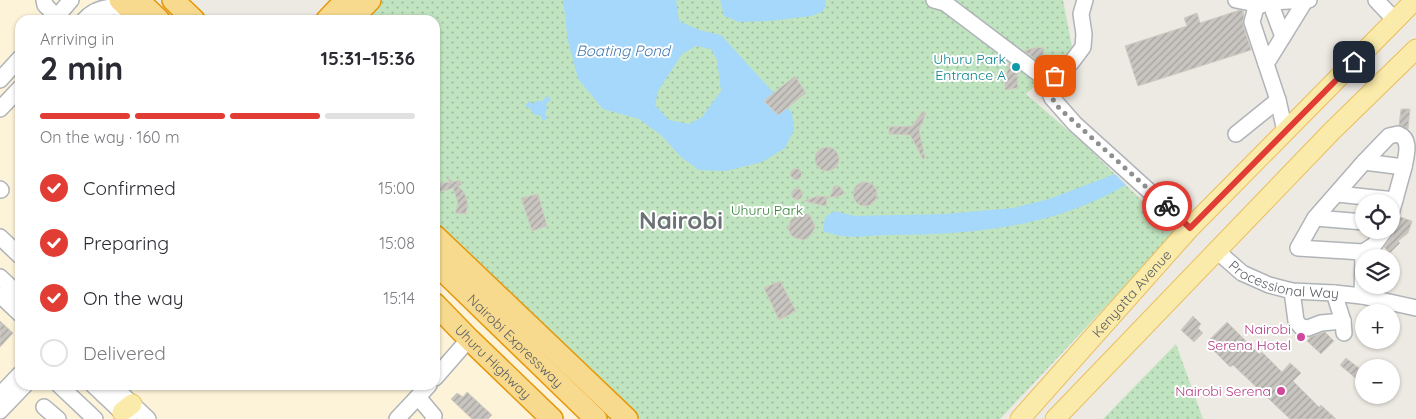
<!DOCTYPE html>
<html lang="en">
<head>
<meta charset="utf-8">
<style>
	:root { --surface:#fff; --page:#f2f2f3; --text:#2b2b33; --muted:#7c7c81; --line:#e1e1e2; --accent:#e13d35 }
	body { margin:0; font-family:Quicksand,sans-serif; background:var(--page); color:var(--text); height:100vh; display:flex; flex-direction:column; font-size:19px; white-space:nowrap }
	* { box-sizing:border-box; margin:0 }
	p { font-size:16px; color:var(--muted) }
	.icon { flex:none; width:28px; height:28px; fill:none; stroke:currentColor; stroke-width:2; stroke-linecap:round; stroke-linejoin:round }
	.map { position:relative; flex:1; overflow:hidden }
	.drawer { position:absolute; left:15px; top:15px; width:425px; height:375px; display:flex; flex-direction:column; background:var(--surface); border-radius:15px; box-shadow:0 1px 4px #0004 }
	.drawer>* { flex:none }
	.controls { position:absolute; left:1355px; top:194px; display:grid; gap:10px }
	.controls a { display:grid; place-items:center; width:45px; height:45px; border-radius:50%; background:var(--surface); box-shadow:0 1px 4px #0004; font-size:25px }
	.pin { position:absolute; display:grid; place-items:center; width:42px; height:42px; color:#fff; margin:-21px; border-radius:10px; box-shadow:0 2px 8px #0006 }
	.courier { position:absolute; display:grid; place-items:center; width:50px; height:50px; margin:-25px; border:4px solid #e13d35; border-radius:50%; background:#fff; color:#222; box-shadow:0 1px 6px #0007 }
	.overview em { font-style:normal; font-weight:700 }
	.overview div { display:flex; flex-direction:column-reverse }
	.overview { display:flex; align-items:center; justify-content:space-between; height:85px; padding:0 25px }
	h1 { font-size:32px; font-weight:700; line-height:38px }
	.bar { display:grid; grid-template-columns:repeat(4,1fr); gap:8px 5px; align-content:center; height:60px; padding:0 25px }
	.bar i { height:6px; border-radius:4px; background:var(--line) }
	.bar .active { background:var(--accent) }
	.bar p { grid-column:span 4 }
	ol { padding:0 25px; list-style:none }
	li { display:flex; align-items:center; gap:15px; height:55px }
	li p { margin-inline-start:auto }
	li .icon { padding:5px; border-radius:50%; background:var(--accent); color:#fff; stroke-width:4 }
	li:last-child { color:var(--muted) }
	li i { width:28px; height:28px; border:2px solid var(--line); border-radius:50% }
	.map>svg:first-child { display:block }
	.commercial { fill:#fcf3d9 }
	.grass { fill:url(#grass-dots) }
	.water { fill:#a5d8fb; fill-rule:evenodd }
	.building { fill:url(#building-hatch); stroke:#d1ccc1 }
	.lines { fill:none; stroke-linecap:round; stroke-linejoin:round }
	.minor-casing { stroke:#b0b4b8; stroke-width:18 }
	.major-casing { stroke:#eabe5f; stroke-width:21 }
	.highway-casing { stroke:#e5990b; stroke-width:24 }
	.minor { stroke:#fff; stroke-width:15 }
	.major { stroke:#fbebaa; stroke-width:19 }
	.highway { stroke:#f8da8f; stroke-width:21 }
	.done { stroke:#8e9090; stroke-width:5; stroke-dasharray:0 9 }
	.route { stroke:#e13d35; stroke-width:6 }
	.culture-dot { fill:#0f9aa8; stroke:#fff; stroke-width:2 }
	.hotel-dot { fill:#d1479c; stroke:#fff; stroke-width:2 }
	.labels { text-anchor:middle; stroke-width:4; stroke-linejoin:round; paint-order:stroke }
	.culture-label { font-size:14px; fill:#0d838f; stroke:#fff; text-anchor:end }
	.park-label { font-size:14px; fill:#39843a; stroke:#fff }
	.street-label { font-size:14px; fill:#5b5f63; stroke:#fff }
	.hotel-label { font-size:14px; fill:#b23c85; stroke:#fff; text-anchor:end }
	.water-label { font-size:15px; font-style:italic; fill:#4379ac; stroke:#fff }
	.town-label { font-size:24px; font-weight:bold; fill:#6c7175; stroke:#fff }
</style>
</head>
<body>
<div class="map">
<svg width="1416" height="419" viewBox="0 0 1416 419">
	<defs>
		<pattern id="grass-dots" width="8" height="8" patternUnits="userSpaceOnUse" patternTransform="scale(1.25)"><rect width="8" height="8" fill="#c1e4c0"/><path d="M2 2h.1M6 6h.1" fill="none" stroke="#a0bca0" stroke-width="1.8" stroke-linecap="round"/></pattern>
		<pattern id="building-hatch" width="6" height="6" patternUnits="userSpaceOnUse" patternTransform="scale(1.25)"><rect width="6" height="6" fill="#c8c5c0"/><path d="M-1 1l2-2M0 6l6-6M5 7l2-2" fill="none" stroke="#a5a3a0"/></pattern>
	</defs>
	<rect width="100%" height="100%" fill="#edeae3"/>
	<path class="commercial" d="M 0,0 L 151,0 L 172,20 L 20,20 L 20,385 L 435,385 L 435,274 L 586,419 L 0,419 Z"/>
	<path class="grass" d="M 378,0 L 1063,0 L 1073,52 L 1026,94 L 1085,145 L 1175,233 L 1000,419 L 622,419 L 435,236 L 435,20 L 359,20 Z
		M 1176,344 L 1203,419 L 1103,419 Z"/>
	<path class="water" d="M 563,0 L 680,0 L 676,1 L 679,21 L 699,30 L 721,35 L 792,113 L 794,130 L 785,148 L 762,162 L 726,171 L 699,170 L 681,157 L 661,135 L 639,119 L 603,109 L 578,79 L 568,41 ZM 696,46 L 711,49 L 717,60 L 721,91 L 702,117 L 689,124 L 669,120 L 655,105 L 658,91 L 682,54 Z
		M 720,0 L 825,0 L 826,6 L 822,12 L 811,16 L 770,21 L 739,22 L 724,16 Z
		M 545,97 L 549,97 L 551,100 L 546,104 L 547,108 L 545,114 L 548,118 L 543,121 L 541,116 L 533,114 L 531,109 L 525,106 L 529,101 L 532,104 L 536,101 L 543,101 Z
		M 1115,174 L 1126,185 C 1054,227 972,235 891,235 C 875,235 857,238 841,236 C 835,235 829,233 823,231 L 825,217 L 835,211 L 854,216 L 944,214 L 1013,208 L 1049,199 Z"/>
	<path class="building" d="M 1240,10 L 1243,11 L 1244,15 L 1243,25 L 1251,50 L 1138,86 L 1125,46 L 1187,26 L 1184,18 L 1197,13 L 1200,23 Z
		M 1037,47 L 1044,48 L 1043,61 L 1037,60 L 1024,51 Z
		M 1009,63 L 1020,71 L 1017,75 L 1018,88 L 1005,90 L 1005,81 Z
		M 795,76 L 806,93 L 778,115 L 764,101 Z
		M 1401,109 L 1410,109 L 1408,129 L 1399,125 Z
		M 923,111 L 926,113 L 919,130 L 925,158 L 923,159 L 910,135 L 889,134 L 889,127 L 912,126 Z
		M815 159a12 12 0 1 1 24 0a12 12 0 1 1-24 0Z
		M790.5 174a5.5 5.5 0 1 1 11 0a5.5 5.5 0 1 1-11 0Z
		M 448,178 L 453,182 L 460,180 L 461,185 L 458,186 L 464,192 L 468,204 L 466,214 L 455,213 L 458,206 L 457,200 L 453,188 L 435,194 L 435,184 L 450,182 Z
		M853 194a12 12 0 1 1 24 0a12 12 0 1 1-24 0Z
		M 834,186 L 839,186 L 845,193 L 837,197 L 830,197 Z
		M791.5 194a5.5 5.5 0 1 1 11 0a5.5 5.5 0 1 1-11 0Z
		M 538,194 L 547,226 L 532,231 L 521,198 Z
		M 818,196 L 827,197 L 826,206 L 804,201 Z
		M 799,214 L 809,214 L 814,223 L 815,227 L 811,235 L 804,240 L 795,238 L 791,235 L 788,228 L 791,220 Z
		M 1400,217 L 1412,221 L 1408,233 L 1398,241 L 1400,243 L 1390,253 L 1384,247 L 1393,235 L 1395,222 Z
		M 780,281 L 796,311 L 779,320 L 764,288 Z
		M 1193,316 L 1201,324 L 1198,328 L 1203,333 L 1194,342 L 1181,330 Z
		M 0,321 L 13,333 L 0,347 Z
		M 1227,322 L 1259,354 L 1262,352 L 1282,372 L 1290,363 L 1301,373 L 1293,381 L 1319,407 L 1321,405 L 1336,419 L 1290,419 L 1233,365 L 1230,367 L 1206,343 Z
		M 1325,332 L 1334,341 L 1321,354 L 1307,341 L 1310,337 Z
		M 1346,358 L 1364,372 L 1364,377 L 1360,382 L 1340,365 Z
		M 467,392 L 492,415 L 488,419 L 472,419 L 451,399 L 457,393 L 463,397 Z"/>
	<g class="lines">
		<defs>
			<g id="minor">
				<path d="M 44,0 L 45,5 L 57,17"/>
				<path d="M 934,0 L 945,3 L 1051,83"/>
				<path d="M 1085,0 L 1081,14 L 1084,34 L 1083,47 L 1071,63 L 1055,76 L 1048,89 L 1052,98 L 1075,124 L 1190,228"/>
				<path d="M 1236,0 L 1261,5"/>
				<path d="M 1376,0 L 1395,20"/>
				<path d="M 1270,2 L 1283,37"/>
				<path d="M 54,20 L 71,0"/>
				<path d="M 84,20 C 97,6 114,5 131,10"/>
				<path d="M 1266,64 L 1305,1"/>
				<path d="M 0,80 L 20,58"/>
				<path d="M 0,109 L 20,88"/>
				<path d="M 1285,131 L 1278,100 L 1252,22 L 1256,7 L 1268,2 L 1309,0"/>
				<path d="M 1236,134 L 1278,100"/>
				<path d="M 1364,162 L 1389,136 L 1398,134 C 1412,139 1406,156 1404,167"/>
				<path d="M 0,189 L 1,190"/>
				<path d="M 1337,194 L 1395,200"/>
				<path d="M 1315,218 L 1364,222"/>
				<path d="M 1385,230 L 1374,245 L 1363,252 L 1298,248 L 1315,218 L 1364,162 L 1404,167 L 1391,214"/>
				<path d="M 0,237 L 20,256"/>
				<path id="s1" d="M 1217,251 L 1242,273 L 1269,285 L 1292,291 L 1334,293 L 1362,296 L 1416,308"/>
				<path d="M 0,277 L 20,296"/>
				<path d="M 1292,291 L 1296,321 L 1301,327 L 1308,328 L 1321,323 L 1343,321"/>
				<path d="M 1334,293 L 1343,321 L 1344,333"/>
				<path d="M 0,295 L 20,314"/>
				<path d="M 1362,296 L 1363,252"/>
				<path d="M 435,378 L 469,339"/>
				<path d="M 59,385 L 95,419"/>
				<path d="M 93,385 L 129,419"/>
				<path d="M 112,385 L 148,419"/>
				<path d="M 0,395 L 20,374"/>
				<path d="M 418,397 L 434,416 L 433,419"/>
				<path d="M 44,407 L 58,419"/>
				<path d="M 0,411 L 25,385"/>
				<path d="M 397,419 L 429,385"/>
			</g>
			<g id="major">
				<path d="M 122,412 L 132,404"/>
				<path id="s2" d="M 1020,419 L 1190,228 L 1415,0"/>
				<path d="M 1055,419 L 1332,131 L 1416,49"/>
			</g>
			<g id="highway">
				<path d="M 120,0 L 141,20"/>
				<path d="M 138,0 L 159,20"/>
				<path d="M 173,0 L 194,20"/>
				<path d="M 327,20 L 346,0"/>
				<path d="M 351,20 L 370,0"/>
				<path d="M 435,236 L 627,419"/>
				<path id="s3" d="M 435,263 L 596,419"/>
				<path id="s4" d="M 435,304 L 469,339 L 552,419"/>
			</g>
		</defs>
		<use href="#minor" class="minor-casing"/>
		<use href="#major" class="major-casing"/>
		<use href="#highway" class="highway-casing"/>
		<use href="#minor" class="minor"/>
		<use href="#major" class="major"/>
		<use href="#highway" class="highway"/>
	</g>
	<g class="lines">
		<path class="done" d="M 1055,76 L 1048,88 L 1052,98 L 1059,108 L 1167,206"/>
		<path class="route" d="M 1167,206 L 1190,228 L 1354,62"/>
	</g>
	<circle class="culture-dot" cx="1016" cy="67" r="5"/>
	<g class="hotel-dot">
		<circle cx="1301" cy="337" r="5"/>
		<circle cx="1281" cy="391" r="5"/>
	</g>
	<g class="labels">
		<g class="culture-label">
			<text x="1006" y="64">Uhuru Park<tspan x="1006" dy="16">Entrance A</tspan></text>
		</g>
		<g class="park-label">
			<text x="767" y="215">Uhuru Park</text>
		</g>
		<g class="street-label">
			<text dy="5" stroke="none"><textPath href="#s1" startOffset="76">Processional Way</textPath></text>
			<text dy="5" stroke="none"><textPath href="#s2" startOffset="168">Kenyatta Avenue</textPath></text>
			<text dy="5" stroke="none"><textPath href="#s3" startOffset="112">Nairobi Expressway</textPath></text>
			<text dy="5" stroke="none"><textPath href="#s4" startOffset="82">Uhuru Highway</textPath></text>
		</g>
		<g class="hotel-label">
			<text x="1291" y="334">Nairobi<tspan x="1291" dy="16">Serena Hotel</tspan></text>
			<text x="1271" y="396">Nairobi Serena</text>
		</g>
		<g class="water-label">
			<text x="623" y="56">Boating Pond</text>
		</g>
		<g class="town-label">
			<text x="681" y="229">Nairobi</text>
		</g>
	</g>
</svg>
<div class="controls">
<a><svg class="icon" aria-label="locate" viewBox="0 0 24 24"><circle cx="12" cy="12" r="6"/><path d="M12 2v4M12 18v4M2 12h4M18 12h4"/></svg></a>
<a><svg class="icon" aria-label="layers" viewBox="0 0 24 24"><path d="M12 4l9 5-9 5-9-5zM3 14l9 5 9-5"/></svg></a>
<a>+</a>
<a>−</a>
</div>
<div class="pin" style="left:1055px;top:76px;background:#ea580c"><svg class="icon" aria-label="bag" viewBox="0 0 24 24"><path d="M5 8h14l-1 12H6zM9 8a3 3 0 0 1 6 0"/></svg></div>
<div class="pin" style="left:1354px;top:62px;background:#1f2937"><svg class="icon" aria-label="home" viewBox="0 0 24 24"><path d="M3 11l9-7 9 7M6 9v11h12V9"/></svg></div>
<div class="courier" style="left:1167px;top:206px"><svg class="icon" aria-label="bike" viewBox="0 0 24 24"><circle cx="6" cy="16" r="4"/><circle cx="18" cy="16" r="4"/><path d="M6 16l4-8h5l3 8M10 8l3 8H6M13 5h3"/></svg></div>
<section class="drawer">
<div class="overview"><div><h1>2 min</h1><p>Arriving in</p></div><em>15:31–15:36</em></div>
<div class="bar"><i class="active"></i><i class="active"></i><i class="active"></i><i></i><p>On the way · 160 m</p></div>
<ol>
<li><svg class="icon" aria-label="check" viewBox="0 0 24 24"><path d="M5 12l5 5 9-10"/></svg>Confirmed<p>15:00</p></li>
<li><svg class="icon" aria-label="check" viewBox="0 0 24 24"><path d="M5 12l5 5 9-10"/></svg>Preparing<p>15:08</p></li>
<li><svg class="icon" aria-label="check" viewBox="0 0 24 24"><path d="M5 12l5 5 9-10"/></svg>On the way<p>15:14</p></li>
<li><i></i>Delivered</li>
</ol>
</section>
</div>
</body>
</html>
